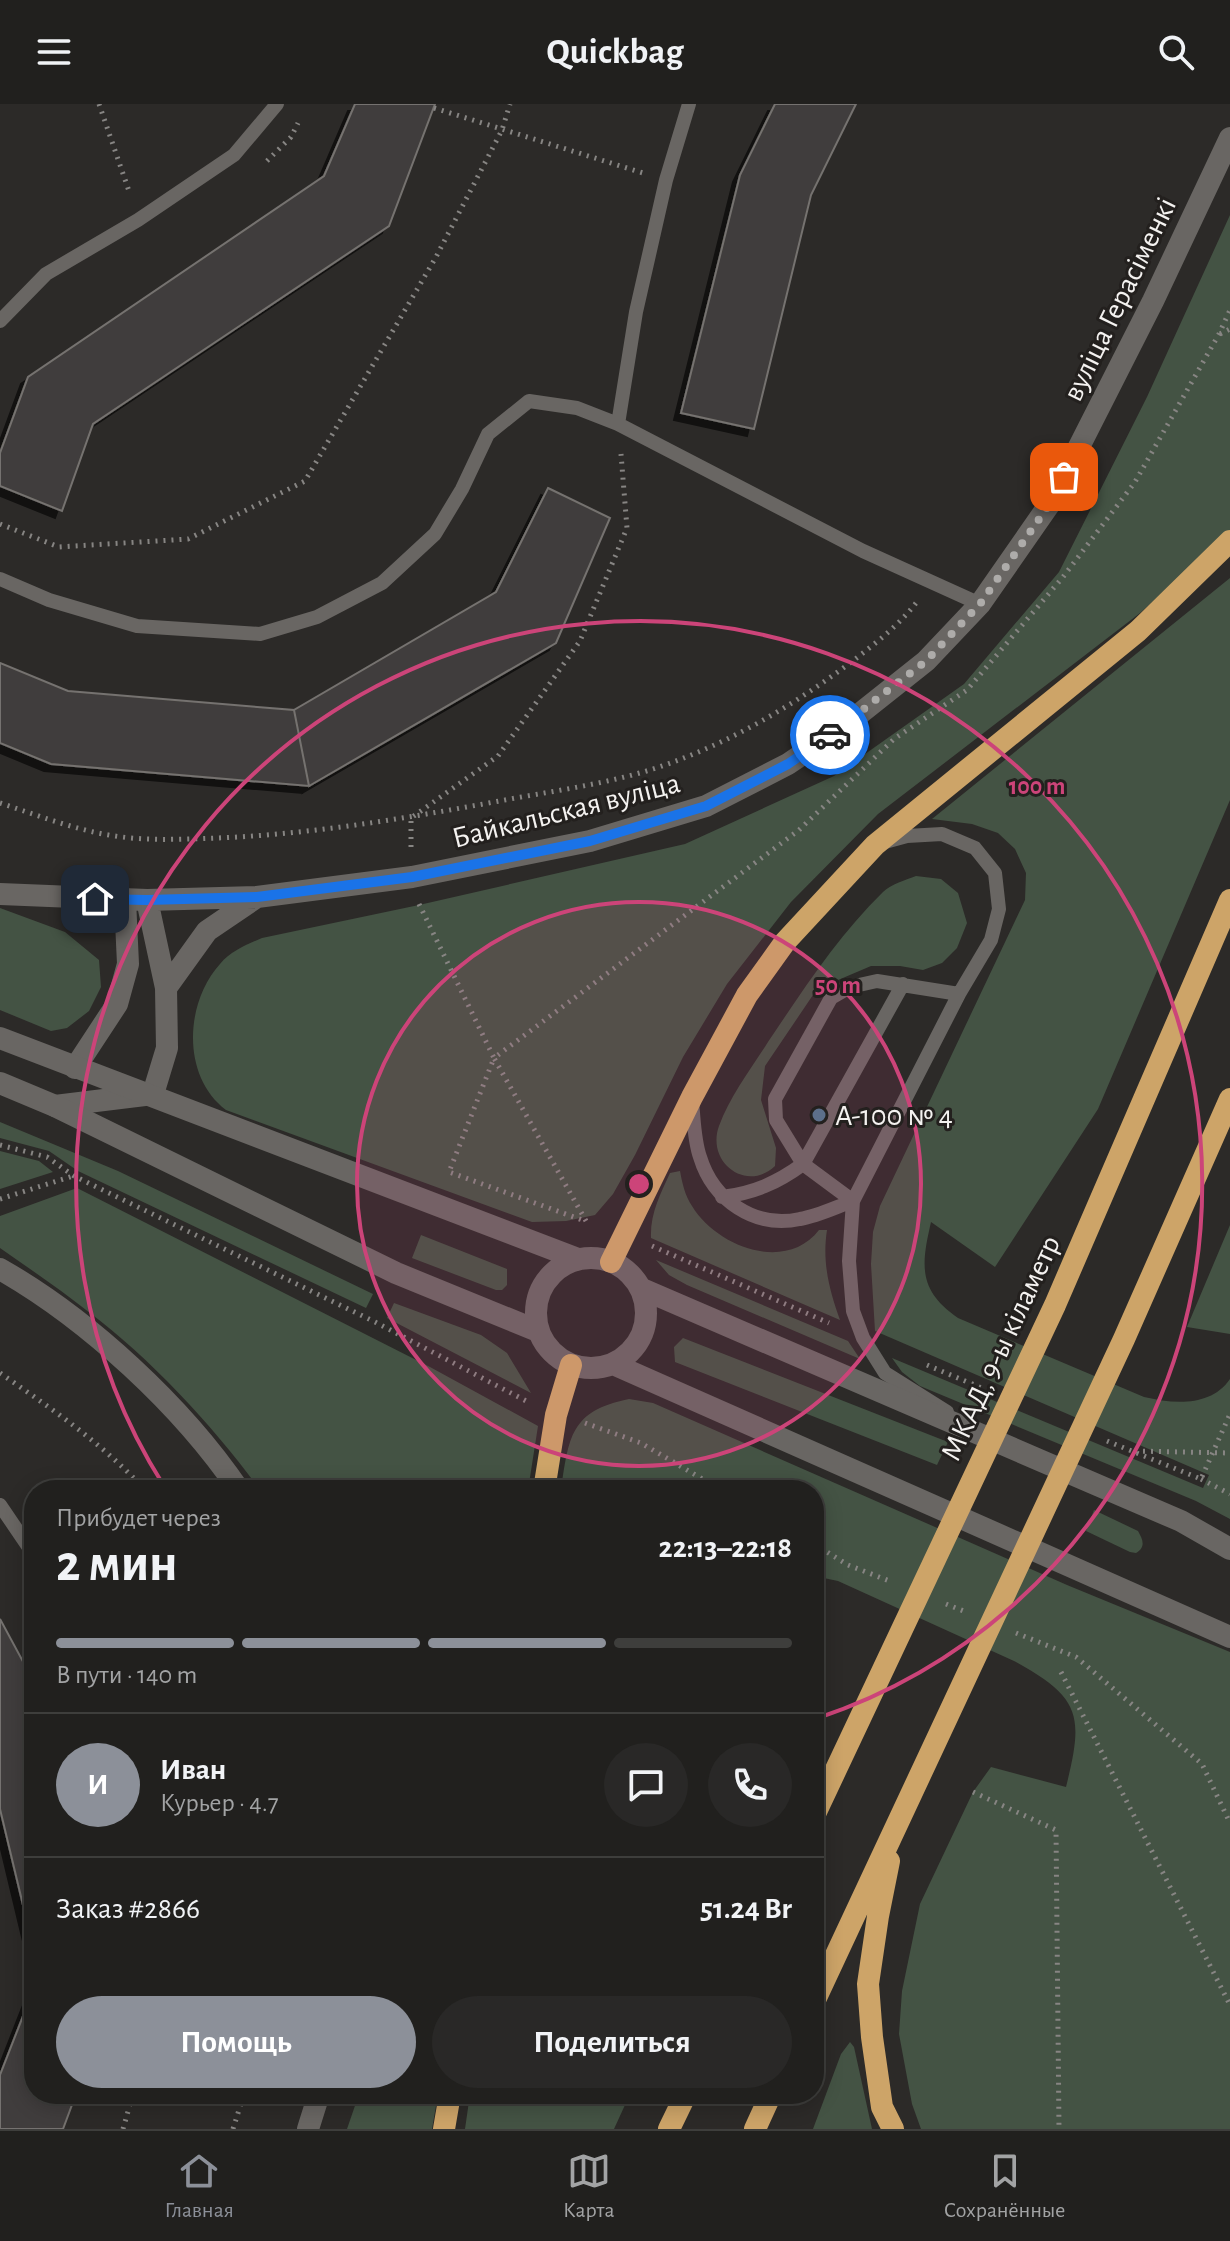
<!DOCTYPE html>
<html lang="ru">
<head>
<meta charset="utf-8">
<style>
	:root { --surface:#21201e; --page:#292827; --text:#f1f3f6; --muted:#a2a3a4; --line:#3e3e3c; --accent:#8c9099 }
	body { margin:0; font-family:"Alegreya Sans",sans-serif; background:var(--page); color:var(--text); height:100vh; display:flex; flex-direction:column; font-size:30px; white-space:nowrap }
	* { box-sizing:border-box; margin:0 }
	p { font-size:26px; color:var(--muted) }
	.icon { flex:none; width:44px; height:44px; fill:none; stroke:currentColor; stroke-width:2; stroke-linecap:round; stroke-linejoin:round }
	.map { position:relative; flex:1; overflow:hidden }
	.panel { position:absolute; left:24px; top:1376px; width:800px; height:624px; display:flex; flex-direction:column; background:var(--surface); border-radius:32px; box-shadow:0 4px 20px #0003,0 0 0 2px var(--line) }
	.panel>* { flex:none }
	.pin { position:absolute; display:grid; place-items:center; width:68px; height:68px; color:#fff; margin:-34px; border-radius:16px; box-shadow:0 4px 12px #0006 }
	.courier { position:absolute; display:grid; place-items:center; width:80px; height:80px; margin:-40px; border:6px solid #1a73e8; border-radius:50%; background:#fff; color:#222; box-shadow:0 2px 10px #0007 }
	.summary em { font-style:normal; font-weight:700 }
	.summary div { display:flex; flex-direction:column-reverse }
	.summary { display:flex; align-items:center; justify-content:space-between; height:136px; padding:0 32px }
	h1 { font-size:52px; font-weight:700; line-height:60px }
	.bar { display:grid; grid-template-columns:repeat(4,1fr); gap:12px 8px; align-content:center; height:96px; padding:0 32px }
	.bar i { height:10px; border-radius:6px; background:var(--line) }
	.bar .current { background:var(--accent) }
	.bar p { grid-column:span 4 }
	.line { display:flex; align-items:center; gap:20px; padding:0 32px; border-top:2px solid var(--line) }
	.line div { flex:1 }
	.round { display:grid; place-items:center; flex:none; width:84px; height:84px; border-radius:42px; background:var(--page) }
	.action { display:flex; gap:16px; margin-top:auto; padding:16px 32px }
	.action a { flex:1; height:92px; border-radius:48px; background:var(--accent); color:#fff; font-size:32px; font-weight:700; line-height:92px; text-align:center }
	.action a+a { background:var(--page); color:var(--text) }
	header { display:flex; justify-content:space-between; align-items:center; height:104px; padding:0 32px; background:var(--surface); font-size:36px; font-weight:700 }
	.tab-bar { display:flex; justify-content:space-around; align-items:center; height:112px; border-top:2px solid var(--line); background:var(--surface); font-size:22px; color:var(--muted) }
	.tab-bar a { display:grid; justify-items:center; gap:4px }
	.tab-bar .current { color:var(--accent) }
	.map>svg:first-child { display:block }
	.green { fill:#445344 }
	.building { fill:#413e3c; stroke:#75726f; stroke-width:2; filter:url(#shadow) }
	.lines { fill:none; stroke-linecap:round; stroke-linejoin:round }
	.path { stroke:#878583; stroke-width:5; stroke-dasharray:2 6; stroke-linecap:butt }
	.service { stroke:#696663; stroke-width:14 }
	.minor { stroke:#696663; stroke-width:22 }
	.tertiary { stroke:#696663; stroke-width:22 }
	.secondary { stroke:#696663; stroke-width:22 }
	.trunk { stroke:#cda468; stroke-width:22 }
	.done { stroke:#aeacaa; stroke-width:8; stroke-dasharray:0 14.4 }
	.route { stroke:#1a73e8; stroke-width:10 }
	.ring { fill:none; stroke:#cc4479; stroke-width:4 }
	.service-dot { fill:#5c6f8a; stroke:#23201e; stroke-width:3 }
	.labels { text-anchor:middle; stroke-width:6; stroke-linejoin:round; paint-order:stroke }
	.street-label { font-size:30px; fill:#f4f2f0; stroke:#23201e }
	.poi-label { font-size:30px; fill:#f4f2f0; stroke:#23201e; text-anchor:start }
	.centre { fill:#cc4479; stroke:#23201e; stroke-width:4 }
	.ring-label { font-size:24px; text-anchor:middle; font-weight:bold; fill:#cc4479; stroke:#23201e; stroke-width:6; stroke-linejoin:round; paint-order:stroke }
</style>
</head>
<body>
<header><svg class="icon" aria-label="menu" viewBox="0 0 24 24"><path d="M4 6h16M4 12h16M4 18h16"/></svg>Quickbag<svg class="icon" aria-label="search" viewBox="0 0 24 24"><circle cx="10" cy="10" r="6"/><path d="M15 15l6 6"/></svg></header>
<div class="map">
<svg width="1230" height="2025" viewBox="0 0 1230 2025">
	<defs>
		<filter id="shadow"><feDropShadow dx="-7" dy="7" stdDeviation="0" flood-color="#0009"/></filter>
	</defs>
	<rect width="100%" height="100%" fill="#2c2a28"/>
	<path class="green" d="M 1230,111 L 1230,429 L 1140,509 L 878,710 L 791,798 L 727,880 L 683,953 L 635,1051 L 613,1090 L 595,1111 L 566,1117 L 532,1118 L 226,1006 C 182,973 184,900 220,860 C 231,847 246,841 262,834 L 419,801 L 685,740 L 834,672 L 964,580 L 1059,468 L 1147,293 Z
		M 1230,474 L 1230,696 L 1098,1005 L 995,1163 L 931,1118 C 921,1162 918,1186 958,1214 L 1144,1293 C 1174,1300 1211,1303 1230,1275 L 1230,1415 L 1196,1397 L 920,1282 L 902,1268 L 892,1254 L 1203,1384 L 1209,1371 L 875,1227 L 871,1160 L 873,1128 L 880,1102 L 1025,796 L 1026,769 L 1015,745 L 998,729 L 972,720 L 932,715 Z
		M 916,772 L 941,775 L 958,789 L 967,819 L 957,844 L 942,859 L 923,866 L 900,862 L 871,862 L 817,885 L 765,962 L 761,996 L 776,1044 L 775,1062 C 746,1089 706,1058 719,1022 C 730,992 751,965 768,938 C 803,886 838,832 883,788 C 891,780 906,776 916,772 Z
		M 0,804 L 65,828 L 99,856 L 101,883 L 89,907 L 67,924 L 51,927 L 0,906 Z
		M 0,1018 L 118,1067 L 373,1190 L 366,1204 L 78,1067 L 49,1047 L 0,1034 Z
		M 0,1047 L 39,1057 L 53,1068 L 0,1085 Z
		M 680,1067 C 682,1078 685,1092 692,1102 C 717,1143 786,1169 819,1126 L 827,1126 C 822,1158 829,1185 840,1216 L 651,1134 C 650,1110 660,1091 670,1069 Z
		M 77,1084 L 430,1263 L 538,1322 L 528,1386 L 260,1386 C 216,1325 150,1254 90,1209 C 61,1186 30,1165 0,1144 L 0,1112 Z
		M 1230,1121 L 1230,1230 L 1187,1223 Z
		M 421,1131 L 507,1165 L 507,1181 L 502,1186 L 496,1186 L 412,1154 Z
		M 656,1156 L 848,1237 L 860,1255 L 687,1181 L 669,1171 Z
		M 394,1199 L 481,1231 L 507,1249 L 531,1289 L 387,1214 Z
		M 683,1234 L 948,1338 L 937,1361 L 675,1258 L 674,1243 Z
		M 629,1295 L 653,1299 L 1067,1481 L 1230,1548 L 1230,2025 L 921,2025 L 912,2000 L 899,1930 L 902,1887 L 920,1800 L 973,1688 L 991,1663 L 1066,1683 C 1084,1611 1081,1594 1014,1557 L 838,1477 L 814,1472 L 814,1386 L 561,1386 C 569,1333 570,1307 629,1295 Z
		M 1094,1406 L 1138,1427 C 1143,1436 1146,1443 1136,1449 L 1130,1448 L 1086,1427 Z
		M 850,1938 L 854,1943 L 872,2025 L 813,2025 L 841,1950 Z
		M 359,1990 L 438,1990 L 432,2025 L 347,2025 Z
		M 470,1990 L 630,1990 L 614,2025 L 465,2025 Z"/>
	<path class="building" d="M 355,0 L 435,0 L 389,122 L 93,320 L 62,407 L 0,382 L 0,349 L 28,273 L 324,72 Z
		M 775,0 L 856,0 L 811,91 L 754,325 L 681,309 L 740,71 Z
		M 548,384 L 610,414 L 556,539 L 309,682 L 294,606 L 496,488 Z
		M 0,559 L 68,587 L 294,606 L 309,682 L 51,660 L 0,639 Z
		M 0,1515 L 34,1578 L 34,1847 L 0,1705 Z
		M 34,1884 L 34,1990 L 76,1990 L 63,2025 L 0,2025 L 0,1971 Z"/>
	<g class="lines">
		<path class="path" d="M 99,0 L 130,90
			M 434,4 L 643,69
			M 267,57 L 291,33 L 298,19
			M 1220,230 L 1230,225
			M 0,420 L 59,443 L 188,435 L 305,377 L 436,153 L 502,26 L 510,0
			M 0,699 C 40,712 80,728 122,733 C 154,737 187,735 218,734 C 311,730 402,715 494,698 C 546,688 602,681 653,665 C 729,640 791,603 854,556 C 876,539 899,521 916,499
			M 411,743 L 411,714 L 498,652 L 580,537 L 627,424 L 621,350
			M 419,800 L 494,954 L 449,1068 L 585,1117
			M 0,1041 L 47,1053 L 74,1072 L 375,1218 L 530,1299
			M 0,1095 L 73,1072
			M 586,1117 L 494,954 L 799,726 L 894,635 L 967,586 L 1063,473 L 1135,378 L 1219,230 L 1230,206
			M 652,1142 L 829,1219
			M 927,1261 L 984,1285
			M 0,1269 C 52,1305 102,1339 145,1386
			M 585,1319 L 641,1339 L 721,1386
			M 1107,1337 L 1201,1375 L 1230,1310
			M 1135,1347 L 1230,1349
			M 1201,1375 L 1230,1390
			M 814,1440 L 848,1461 L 892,1478
			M 946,1500 L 966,1508
			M 1016,1529 L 1076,1553 L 1202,1660 L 1230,1719
			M 1061,1568 L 1230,1901
			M 973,1688 L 1056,1726 L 1059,2025
			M 123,2025 L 133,1990
			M 233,2025 L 244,1990"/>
		<path class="service" d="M 0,217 L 46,170 L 138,116 L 234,51 L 277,0
			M 618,320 L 636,208 L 666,76 L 689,0
			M 0,475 L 49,496 L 137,522 L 260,530 L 317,513 L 382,479 L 435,430 L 462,385 L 488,330 L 529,297 L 577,304 L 618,320 L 863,447 L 980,500
			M 885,738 L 907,732 L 942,730 L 975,744 L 995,769 L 999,805 L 991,836 L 959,890 L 853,1097 L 849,1157 L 853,1207 L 863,1234 L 885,1269 L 947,1308
			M 692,998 C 694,1016 694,1036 700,1053 C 713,1096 755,1125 800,1115 C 818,1112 836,1103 853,1097
			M 722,1093 C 754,1089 777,1079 803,1060 L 903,880
			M 853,1097 L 803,1060 L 776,1016 L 775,995 L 831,894 L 850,883 L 877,877 L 959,890
			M 0,1401 L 34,1451"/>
		<path class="minor" d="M 0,1165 C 88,1215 182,1302 239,1386
			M 308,2025 L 319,1990"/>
		<path class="tertiary" d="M 0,790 L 147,796 L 257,793 L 412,773 L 590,737 L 706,702 L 788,660 L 848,619 L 926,557 L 980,500 L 1051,398 L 1153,197 L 1230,34
			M 166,884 L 207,827 L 257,793
			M 75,964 L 117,900 L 128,860 L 125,796
			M 55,1002 L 153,990 L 167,944 L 166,884 L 147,796"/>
		<path class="secondary" d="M 0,934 L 578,1155
			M 0,979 L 55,1002 L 396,1169 L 538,1227
			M536 1209a55 55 0 1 1 110 0a55 55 0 1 1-110 0Z
			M 640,1184 L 1181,1417 L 1230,1445
			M 613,1260 L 1230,1533"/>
		<path class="trunk" d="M 611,1158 L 692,993 L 747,891 L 785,838 L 875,741 L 1138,527 L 1230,437
			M 544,1386 L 556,1311 L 571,1261
			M 814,1712 L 1055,1201 L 1230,796
			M 889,1757 L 878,1812 L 868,1880 L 872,1933 L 882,2003 L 893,2025
			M 814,1898 L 1124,1235 L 1230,995
			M 444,2025 L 450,1990
			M 669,2025 L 686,1990
			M 755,2025 L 771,1990"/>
	</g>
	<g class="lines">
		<path class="done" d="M 830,631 L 926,557 L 980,500 L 1051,398 L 1064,373"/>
		<path class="route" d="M 95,795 L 147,796 L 257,793 L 412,773 L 590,737 L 706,702 L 788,660 L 830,631"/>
	</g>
	<circle cx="639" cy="1080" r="282" fill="#cc4479" fill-opacity=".12"/>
	<g class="ring">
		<circle cx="639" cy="1080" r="282"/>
		<path d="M164 1382A563 563 0 1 1 818 1614"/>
	</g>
	<circle class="service-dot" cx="819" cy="1011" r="8"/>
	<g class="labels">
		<g class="street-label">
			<text transform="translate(1119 195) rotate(-64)" y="10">вуліца Герасіменкі</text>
			<text transform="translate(566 706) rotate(-14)" y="10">Байкальская вуліца</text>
			<text transform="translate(1000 1244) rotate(-65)" y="10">МКАД, 9-ы кіламетр</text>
		</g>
		<g class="poi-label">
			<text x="835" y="1021">А-100 № 4</text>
		</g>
	</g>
	<circle cx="639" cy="1080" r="12" class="centre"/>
	<g class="ring-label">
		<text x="1037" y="690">100 m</text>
		<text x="838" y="889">50 m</text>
	</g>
</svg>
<div class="pin" style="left:1064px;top:373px;background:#ea580c"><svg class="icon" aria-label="bag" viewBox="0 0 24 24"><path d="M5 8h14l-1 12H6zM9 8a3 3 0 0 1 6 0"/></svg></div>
<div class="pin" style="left:95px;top:795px;background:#1f2937"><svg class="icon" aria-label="home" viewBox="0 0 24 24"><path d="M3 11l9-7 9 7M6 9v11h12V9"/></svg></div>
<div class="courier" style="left:830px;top:631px"><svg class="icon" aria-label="car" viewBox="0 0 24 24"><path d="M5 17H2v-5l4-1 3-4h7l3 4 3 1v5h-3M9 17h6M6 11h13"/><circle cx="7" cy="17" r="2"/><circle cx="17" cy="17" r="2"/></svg></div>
<section class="panel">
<div class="summary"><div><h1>2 мин</h1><p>Прибудет через</p></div><em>22:13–22:18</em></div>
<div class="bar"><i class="current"></i><i class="current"></i><i class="current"></i><i></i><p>В пути · 140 m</p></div>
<div class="line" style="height:144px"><b class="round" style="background:var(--accent);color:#fff">И</b><div><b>Иван</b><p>Курьер · 4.7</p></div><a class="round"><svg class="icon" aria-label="chat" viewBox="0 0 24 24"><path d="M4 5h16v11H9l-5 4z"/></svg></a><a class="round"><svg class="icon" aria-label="phone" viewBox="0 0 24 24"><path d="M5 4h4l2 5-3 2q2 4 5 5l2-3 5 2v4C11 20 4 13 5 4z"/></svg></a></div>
<div class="line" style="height:104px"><div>Заказ #2866</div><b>51.24 Br</b></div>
<div class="action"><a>Помощь</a><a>Поделиться</a></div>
</section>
</div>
<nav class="tab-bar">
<a class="current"><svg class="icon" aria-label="home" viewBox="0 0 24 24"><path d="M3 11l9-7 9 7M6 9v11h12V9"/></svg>Главная</a>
<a><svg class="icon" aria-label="map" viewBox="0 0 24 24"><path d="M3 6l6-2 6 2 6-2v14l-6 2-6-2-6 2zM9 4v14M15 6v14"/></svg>Карта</a>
<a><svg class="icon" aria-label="saved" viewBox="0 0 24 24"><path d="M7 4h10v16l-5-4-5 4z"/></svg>Сохранённые</a>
</nav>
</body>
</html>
